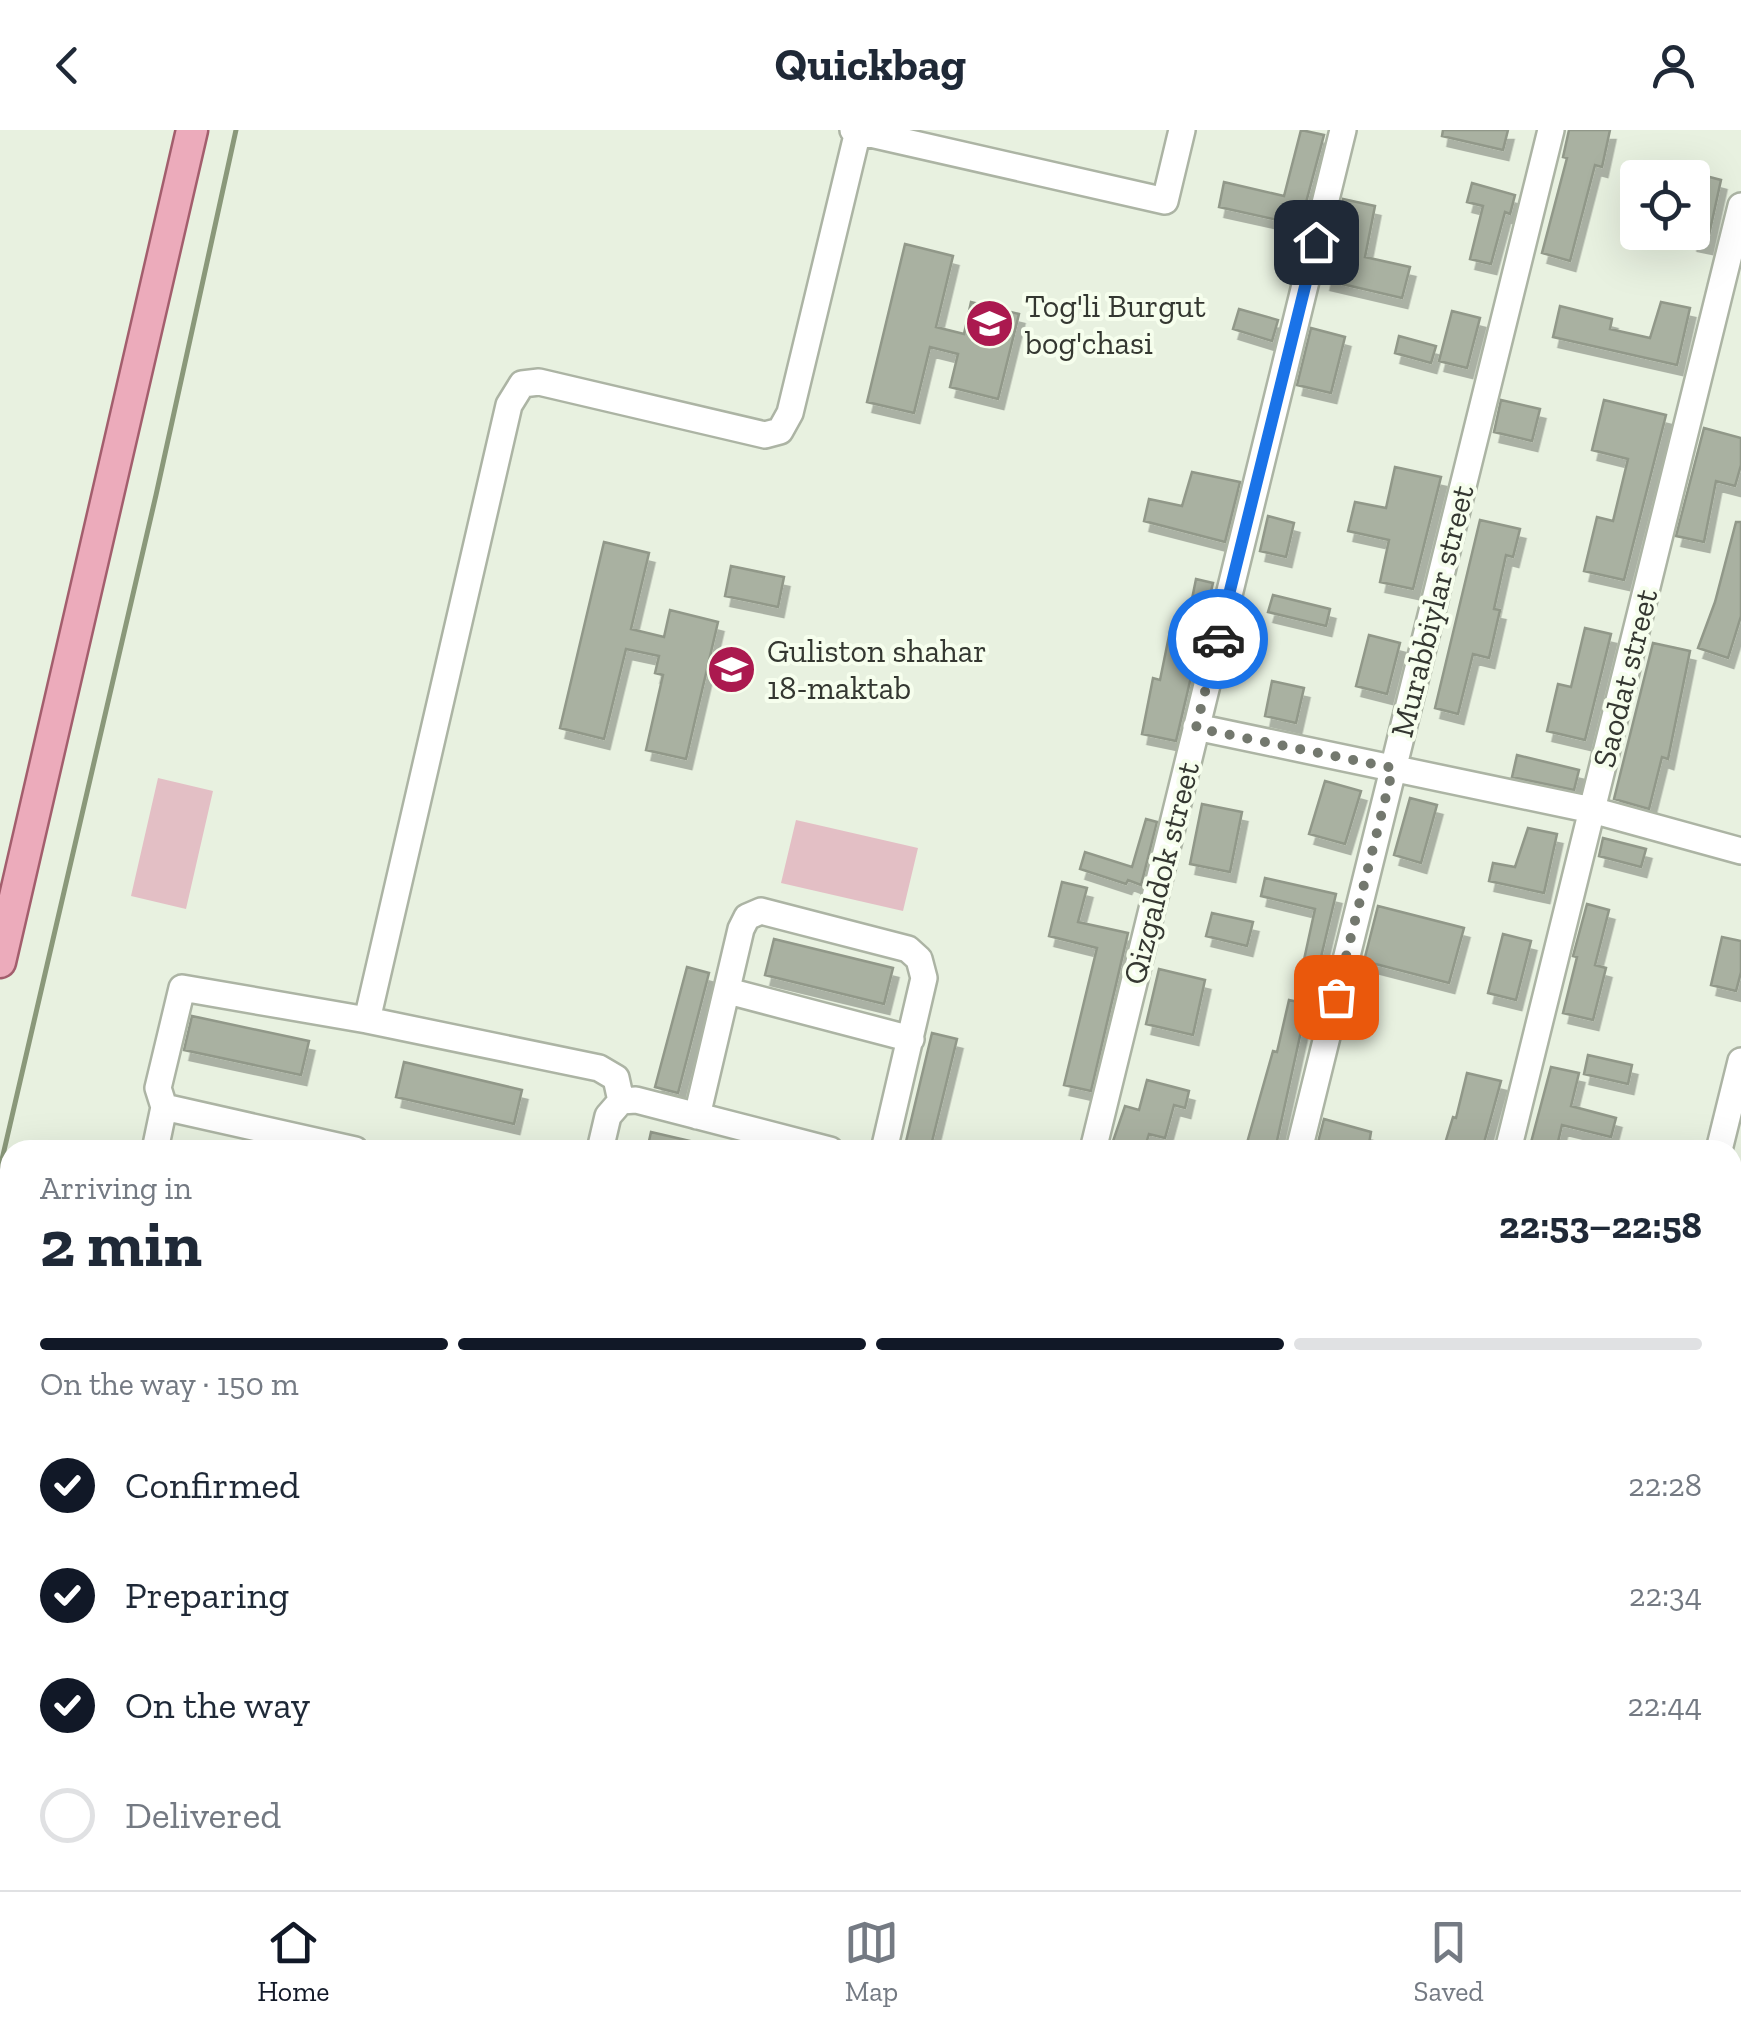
<!DOCTYPE html>
<html lang="en">
<head>
<meta charset="utf-8">
<style>
	:root { --surface:#fff; --page:#f6f6f7; --text:#1f2937; --muted:#747a83; --line:#e0e1e3; --accent:#111827 }
	body { margin:0; font-family:"Zilla Slab",serif; background:var(--page); color:var(--text); height:100vh; display:flex; flex-direction:column; font-size:38px; white-space:nowrap }
	* { box-sizing:border-box; margin:0 }
	p { font-size:32px; color:var(--muted) }
	.icon { flex:none; width:55px; height:55px; fill:none; stroke:currentColor; stroke-width:2; stroke-linecap:round; stroke-linejoin:round }
	.map { position:relative; flex:1; overflow:hidden }
	.side { position:absolute; left:0px; top:1010px; width:1742px; height:750px; display:flex; flex-direction:column; background:var(--surface); border-radius:30px 30px 0 0; box-shadow:0 10px 40px #0002 }
	.side>* { flex:none }
	.buttons { position:absolute; left:1620px; top:30px; display:grid; gap:20px }
	.buttons a { display:grid; place-items:center; width:90px; height:90px; border-radius:10px; background:var(--surface); box-shadow:0 10px 40px #0002; font-size:50px }
	.pin { position:absolute; display:grid; place-items:center; width:85px; height:85px; color:#fff; margin:-42px; border-radius:20px; box-shadow:0 5px 15px #0006 }
	.courier { position:absolute; display:grid; place-items:center; width:100px; height:100px; margin:-50px; border:8px solid #1a73e8; border-radius:50%; background:#fff; color:#222; box-shadow:0 2px 12px #0007 }
	.headline em { font-style:normal; font-weight:800 }
	.headline div { display:flex; flex-direction:column-reverse }
	.headline { display:flex; align-items:center; justify-content:space-between; height:170px; padding:0 40px }
	h1 { font-size:65px; font-weight:800; line-height:75px }
	.bar { display:grid; grid-template-columns:repeat(4,1fr); gap:15px 10px; align-content:center; height:120px; padding:0 40px }
	.bar i { height:12px; border-radius:8px; background:var(--line) }
	.bar .current { background:var(--accent) }
	.bar p { grid-column:span 4 }
	ol { padding:0 40px; list-style:none }
	li { display:flex; align-items:center; gap:30px; height:110px }
	li p { margin-inline-start:auto }
	li .icon { padding:10px; border-radius:50%; background:var(--accent); color:#fff; stroke-width:4 }
	li:last-child { color:var(--muted) }
	li i { width:55px; height:55px; border:5px solid var(--line); border-radius:50% }
	header { display:flex; justify-content:space-between; align-items:center; height:130px; padding:0 40px; background:var(--surface); font-size:45px; font-weight:800 }
	.dock { display:flex; justify-content:space-around; align-items:center; height:140px; border-top:2px solid var(--line); background:var(--surface); font-size:28px; color:var(--muted) }
	.dock a { display:grid; justify-items:center; gap:5px }
	.dock .current { color:var(--accent) }
	.map>svg:first-child { display:block }
	.green { fill:#e3bfc5 }
	.lines { fill:none; stroke-linecap:round; stroke-linejoin:round }
	.stream { stroke:#8a987a; stroke-width:5 }
	.building { fill:#a9b1a1; stroke:#919889; stroke-width:2.5; filter:url(#shadow) }
	.minor-casing { stroke:#acb4a4; stroke-width:30 }
	.major-casing { stroke:#a35e6d; stroke-width:35 }
	.minor { stroke:#fff; stroke-width:25 }
	.major { stroke:#ecabbb; stroke-width:30 }
	.done { stroke:#73786e; stroke-width:10; stroke-dasharray:0 18 }
	.route { stroke:#1a73e8; stroke-width:12 }
	.labels { text-anchor:middle; stroke-width:8; stroke-linejoin:round; paint-order:stroke }
	.poi-label { font-size:32px; fill:#343731; stroke:#f6feed; text-anchor:start }
	.street-label { font-size:32px; fill:#343731; stroke:#f6feed }
</style>
</head>
<body>
<header><svg class="icon" aria-label="back" viewBox="0 0 24 24"><path d="M15 5l-7 7 7 7"/></svg>Quickbag<svg class="icon" aria-label="person" viewBox="0 0 24 24"><circle cx="12" cy="8" r="4"/><path d="M4 21q1-7 8-7t8 7"/></svg></header>
<div class="map">
<svg width="1741" height="1760" viewBox="0 0 1741 1760">
	<defs>
		<filter id="shadow"><feDropShadow dx="5.5" dy="10" stdDeviation="0" flood-color="#0004"/></filter>
	</defs>
	<rect width="100%" height="100%" fill="#e8f1e0"/>
	<path class="green" d="M 158,648 L 213,661 L 186,779 L 131,766 Z
		M 796,690 L 918,718 L 903,781 L 781,753 Z"/>
	<g class="lines">
		<path class="stream" d="M 0,1038 L 156,365 L 236,0"/>
	</g>
	<path class="building" d="M 1301,0 L 1324,5 L 1300,95 L 1219,77 L 1224,52 L 1284,66 Z
		M 1443,0 L 1508,0 L 1503,20 L 1442,6 Z
		M 1569,0 L 1610,0 L 1602,37 L 1595,35 L 1570,131 L 1542,123 L 1567,28 L 1563,27 Z
		M 1702,45 L 1721,50 L 1707,114 L 1692,111 L 1692,80 Z
		M 1472,53 L 1515,65 L 1510,84 L 1505,82 L 1491,134 L 1470,129 L 1483,76 L 1467,72 Z
		M 1343,69 L 1375,76 L 1365,127 L 1410,137 L 1402,168 L 1325,150 Z
		M 905,114 L 953,126 L 936,197 L 964,204 L 971,172 L 1019,184 L 998,269 L 950,257 L 958,224 L 930,217 L 914,283 L 867,272 Z
		M 1661,172 L 1690,178 L 1677,235 L 1553,207 L 1560,176 L 1612,189 L 1610,199 L 1650,208 Z
		M 1239,179 L 1278,190 L 1272,211 L 1233,199 Z
		M 1452,181 L 1480,188 L 1467,238 L 1439,231 Z
		M 1311,198 L 1345,207 L 1331,263 L 1297,255 Z
		M 1399,206 L 1436,216 L 1431,233 L 1395,223 Z
		M 1501,270 L 1540,279 L 1532,311 L 1494,302 Z
		M 1604,270 L 1666,285 L 1624,450 L 1584,441 L 1597,387 L 1613,391 L 1628,329 L 1592,320 Z
		M 1704,298 L 1741,308 L 1741,335 L 1735,356 L 1716,351 L 1704,412 L 1676,406 Z
		M 1395,337 L 1441,347 L 1413,459 L 1380,452 L 1389,410 L 1348,401 L 1355,372 L 1386,378 Z
		M 1192,342 L 1240,352 L 1225,412 L 1144,391 L 1149,369 L 1182,376 Z
		M 1268,386 L 1294,393 L 1286,427 L 1260,421 Z
		M 1480,390 L 1520,399 L 1513,427 L 1506,425 L 1494,479 L 1500,480 L 1489,528 L 1473,524 L 1458,584 L 1435,578 Z
		M 1736,392 L 1741,392 L 1741,486 L 1728,528 L 1698,518 L 1715,472 Z
		M 604,412 L 649,423 L 631,499 L 664,507 L 670,480 L 718,492 L 686,629 L 646,620 L 663,545 L 655,543 L 659,526 L 626,519 L 604,609 L 560,598 Z
		M 731,436 L 784,447 L 778,477 L 725,466 Z
		M 1196,449 L 1213,453 L 1176,611 L 1142,604 L 1153,548 L 1160,550 L 1170,501 L 1185,504 Z
		M 1273,465 L 1330,479 L 1326,496 L 1268,482 Z
		M 1585,498 L 1611,504 L 1585,610 L 1547,601 L 1558,554 L 1571,557 Z
		M 1369,505 L 1400,513 L 1387,564 L 1356,556 Z
		M 1653,513 L 1690,521 L 1668,629 L 1662,627 L 1649,679 L 1614,669 Z
		M 1272,551 L 1304,558 L 1296,593 L 1265,586 Z
		M 1517,625 L 1579,640 L 1574,660 L 1512,647 Z
		M 1325,651 L 1361,661 L 1345,714 L 1309,704 Z
		M 1410,668 L 1437,675 L 1421,733 L 1394,725 Z
		M 1202,674 L 1242,682 L 1230,742 L 1190,734 Z
		M 1146,689 L 1157,692 L 1141,755 L 1128,750 L 1126,754 L 1080,739 L 1085,722 L 1132,737 Z
		M 1528,698 L 1557,704 L 1544,763 L 1489,751 L 1493,733 L 1515,737 Z
		M 1603,708 L 1646,719 L 1641,737 L 1599,726 Z
		M 1265,748 L 1336,764 L 1312,865 L 1297,862 L 1315,779 L 1261,766 Z
		M 1062,752 L 1087,758 L 1078,792 L 1128,803 L 1091,961 L 1064,955 L 1097,818 L 1049,806 Z
		M 1587,774 L 1609,780 L 1595,835 L 1606,838 L 1593,890 L 1563,883 L 1577,827 L 1573,826 Z
		M 1378,776 L 1464,798 L 1449,853 L 1364,831 Z
		M 1212,783 L 1253,792 L 1247,816 L 1206,806 Z
		M 1503,804 L 1531,811 L 1516,870 L 1488,863 Z
		M 1722,807 L 1741,811 L 1741,842 L 1736,861 L 1711,855 Z
		M 774,809 L 893,838 L 884,874 L 765,845 Z
		M 687,837 L 709,843 L 678,963 L 655,957 Z
		M 1159,839 L 1205,850 L 1193,905 L 1146,894 Z
		M 1289,870 L 1307,874 L 1275,1020 L 1245,1020 L 1273,921 L 1277,922 Z
		M 192,886 L 309,911 L 301,945 L 184,920 Z
		M 932,903 L 957,909 L 930,1020 L 904,1020 Z
		M 1588,925 L 1632,935 L 1628,954 L 1584,944 Z
		M 404,932 L 522,960 L 514,994 L 396,967 Z
		M 1551,937 L 1579,943 L 1571,976 L 1616,988 L 1611,1007 L 1562,995 L 1556,1020 L 1529,1020 Z
		M 1467,943 L 1501,951 L 1482,1020 L 1444,1017 L 1453,987 L 1456,988 Z
		M 1147,950 L 1189,961 L 1185,978 L 1174,975 L 1165,1008 L 1149,1004 L 1144,1020 L 1110,1020 L 1125,976 L 1139,980 Z
		M 1324,989 L 1371,1002 L 1368,1020 L 1316,1020 Z
		M 651,1002 L 703,1014 L 703,1020 L 647,1020 Z"/>
	<g class="lines">
		<defs>
			<path id="minor" d="M 853,0 L 1165,71 L 1182,0
				M 1196,597 L 1592,680 L 1741,721
				M 728,861 L 911,909
				M 367,890 L 509,275 L 522,254 L 539,252 L 765,305 L 780,301 L 790,283 L 858,1
				M 164,977 L 355,1020
				M 697,986 L 741,799 L 747,787 L 761,781 L 908,819 L 919,829 L 924,848 L 884,1020
				M 155,1020 L 164,977 L 158,958 L 182,858 L 367,890 L 599,938 L 616,948 L 621,971
				M 600,1020 L 608,986 L 621,971 L 636,970 L 830,1020
				M 1093,1020 L 1343,0
				M 1299,1020 L 1551,0
				M 1508,1020 L 1741,76
				M 1719,1020 L 1741,931
				M 0,1371 L 10,1373
				M 0,1572 L 10,1529
				M 0,1673 L 10,1675
				M 327,1750 L 366,1760
				M 172,1760 L 175,1750
				M 257,1760 L 259,1750
				M 448,1760 L 450,1750
				M 533,1760 L 536,1750
				M 698,1760 L 701,1750
				M 911,1760 L 914,1750
				M 1115,1760 L 1118,1750
				M 1326,1760 L 1328,1750
				M 1537,1760 L 1539,1750"/>
			<path id="major" d="M 0,832 L 192,0"/>
		</defs>
		<use href="#minor" class="minor-casing"/>
		<use href="#major" class="major-casing"/>
		<use href="#minor" class="minor"/>
		<use href="#major" class="major"/>
	</g>
	<g class="lines">
		<path class="done" d="M 1218,509 L 1196,598 L 1393,638 L 1336,867"/>
		<path class="route" d="M 1218,509 L 1316,112"/>
	</g>
	<defs>
		<symbol id="school-disc" viewBox="-11 -11 22 22"><circle r="9.5" fill="#ab194f" stroke="#f6feed"/><path d="M0-5L7-2L0 1L-7-2ZM-4 1L0 2.5L4 1V4Q0 6-4 4Z" fill="#fff"/></symbol>
	</defs>
	<g fill-rule="evenodd">
		<use href="#school-disc" x="962" y="166" width="55" height="55"/>
		<use href="#school-disc" x="704" y="512" width="55" height="55"/>
	</g>
	<g class="labels">
		<g class="poi-label">
			<text x="1025" y="187">Tog'li Burgut<tspan x="1025" dy="37">bog'chasi</tspan></text>
			<text x="767" y="532">Guliston shahar<tspan x="767" dy="37">18-maktab</tspan></text>
		</g>
		<g class="street-label">
			<text transform="translate(1432 481) rotate(-76)" y="11">Murabbiylar street</text>
			<text transform="translate(1625 548) rotate(-76)" y="11">Saodat street</text>
			<text transform="translate(1161 743) rotate(-76)" y="11">Qizgaldok street</text>
		</g>
	</g>
</svg>
<div class="buttons">
<a><svg class="icon" aria-label="locate" viewBox="0 0 24 24"><circle cx="12" cy="12" r="6"/><path d="M12 2v4M12 18v4M2 12h4M18 12h4"/></svg></a>
</div>
<div class="pin" style="left:1336px;top:867px;background:#ea580c"><svg class="icon" aria-label="bag" viewBox="0 0 24 24"><path d="M5 8h14l-1 12H6zM9 8a3 3 0 0 1 6 0"/></svg></div>
<div class="pin" style="left:1316px;top:112px;background:#1f2937"><svg class="icon" aria-label="home" viewBox="0 0 24 24"><path d="M3 11l9-7 9 7M6 9v11h12V9"/></svg></div>
<div class="courier" style="left:1218px;top:509px"><svg class="icon" aria-label="car" viewBox="0 0 24 24"><path d="M5 17H2v-5l4-1 3-4h7l3 4 3 1v5h-3M9 17h6M6 11h13"/><circle cx="7" cy="17" r="2"/><circle cx="17" cy="17" r="2"/></svg></div>
<section class="side">
<div class="headline"><div><h1>2 min</h1><p>Arriving in</p></div><em>22:53–22:58</em></div>
<div class="bar"><i class="current"></i><i class="current"></i><i class="current"></i><i></i><p>On the way · 150 m</p></div>
<ol>
<li><svg class="icon" aria-label="check" viewBox="0 0 24 24"><path d="M5 12l5 5 9-10"/></svg>Confirmed<p>22:28</p></li>
<li><svg class="icon" aria-label="check" viewBox="0 0 24 24"><path d="M5 12l5 5 9-10"/></svg>Preparing<p>22:34</p></li>
<li><svg class="icon" aria-label="check" viewBox="0 0 24 24"><path d="M5 12l5 5 9-10"/></svg>On the way<p>22:44</p></li>
<li><i></i>Delivered</li>
</ol>
</section>
</div>
<nav class="dock">
<a class="current"><svg class="icon" aria-label="home" viewBox="0 0 24 24"><path d="M3 11l9-7 9 7M6 9v11h12V9"/></svg>Home</a>
<a><svg class="icon" aria-label="map" viewBox="0 0 24 24"><path d="M3 6l6-2 6 2 6-2v14l-6 2-6-2-6 2zM9 4v14M15 6v14"/></svg>Map</a>
<a><svg class="icon" aria-label="saved" viewBox="0 0 24 24"><path d="M7 4h10v16l-5-4-5 4z"/></svg>Saved</a>
</nav>
</body>
</html>
